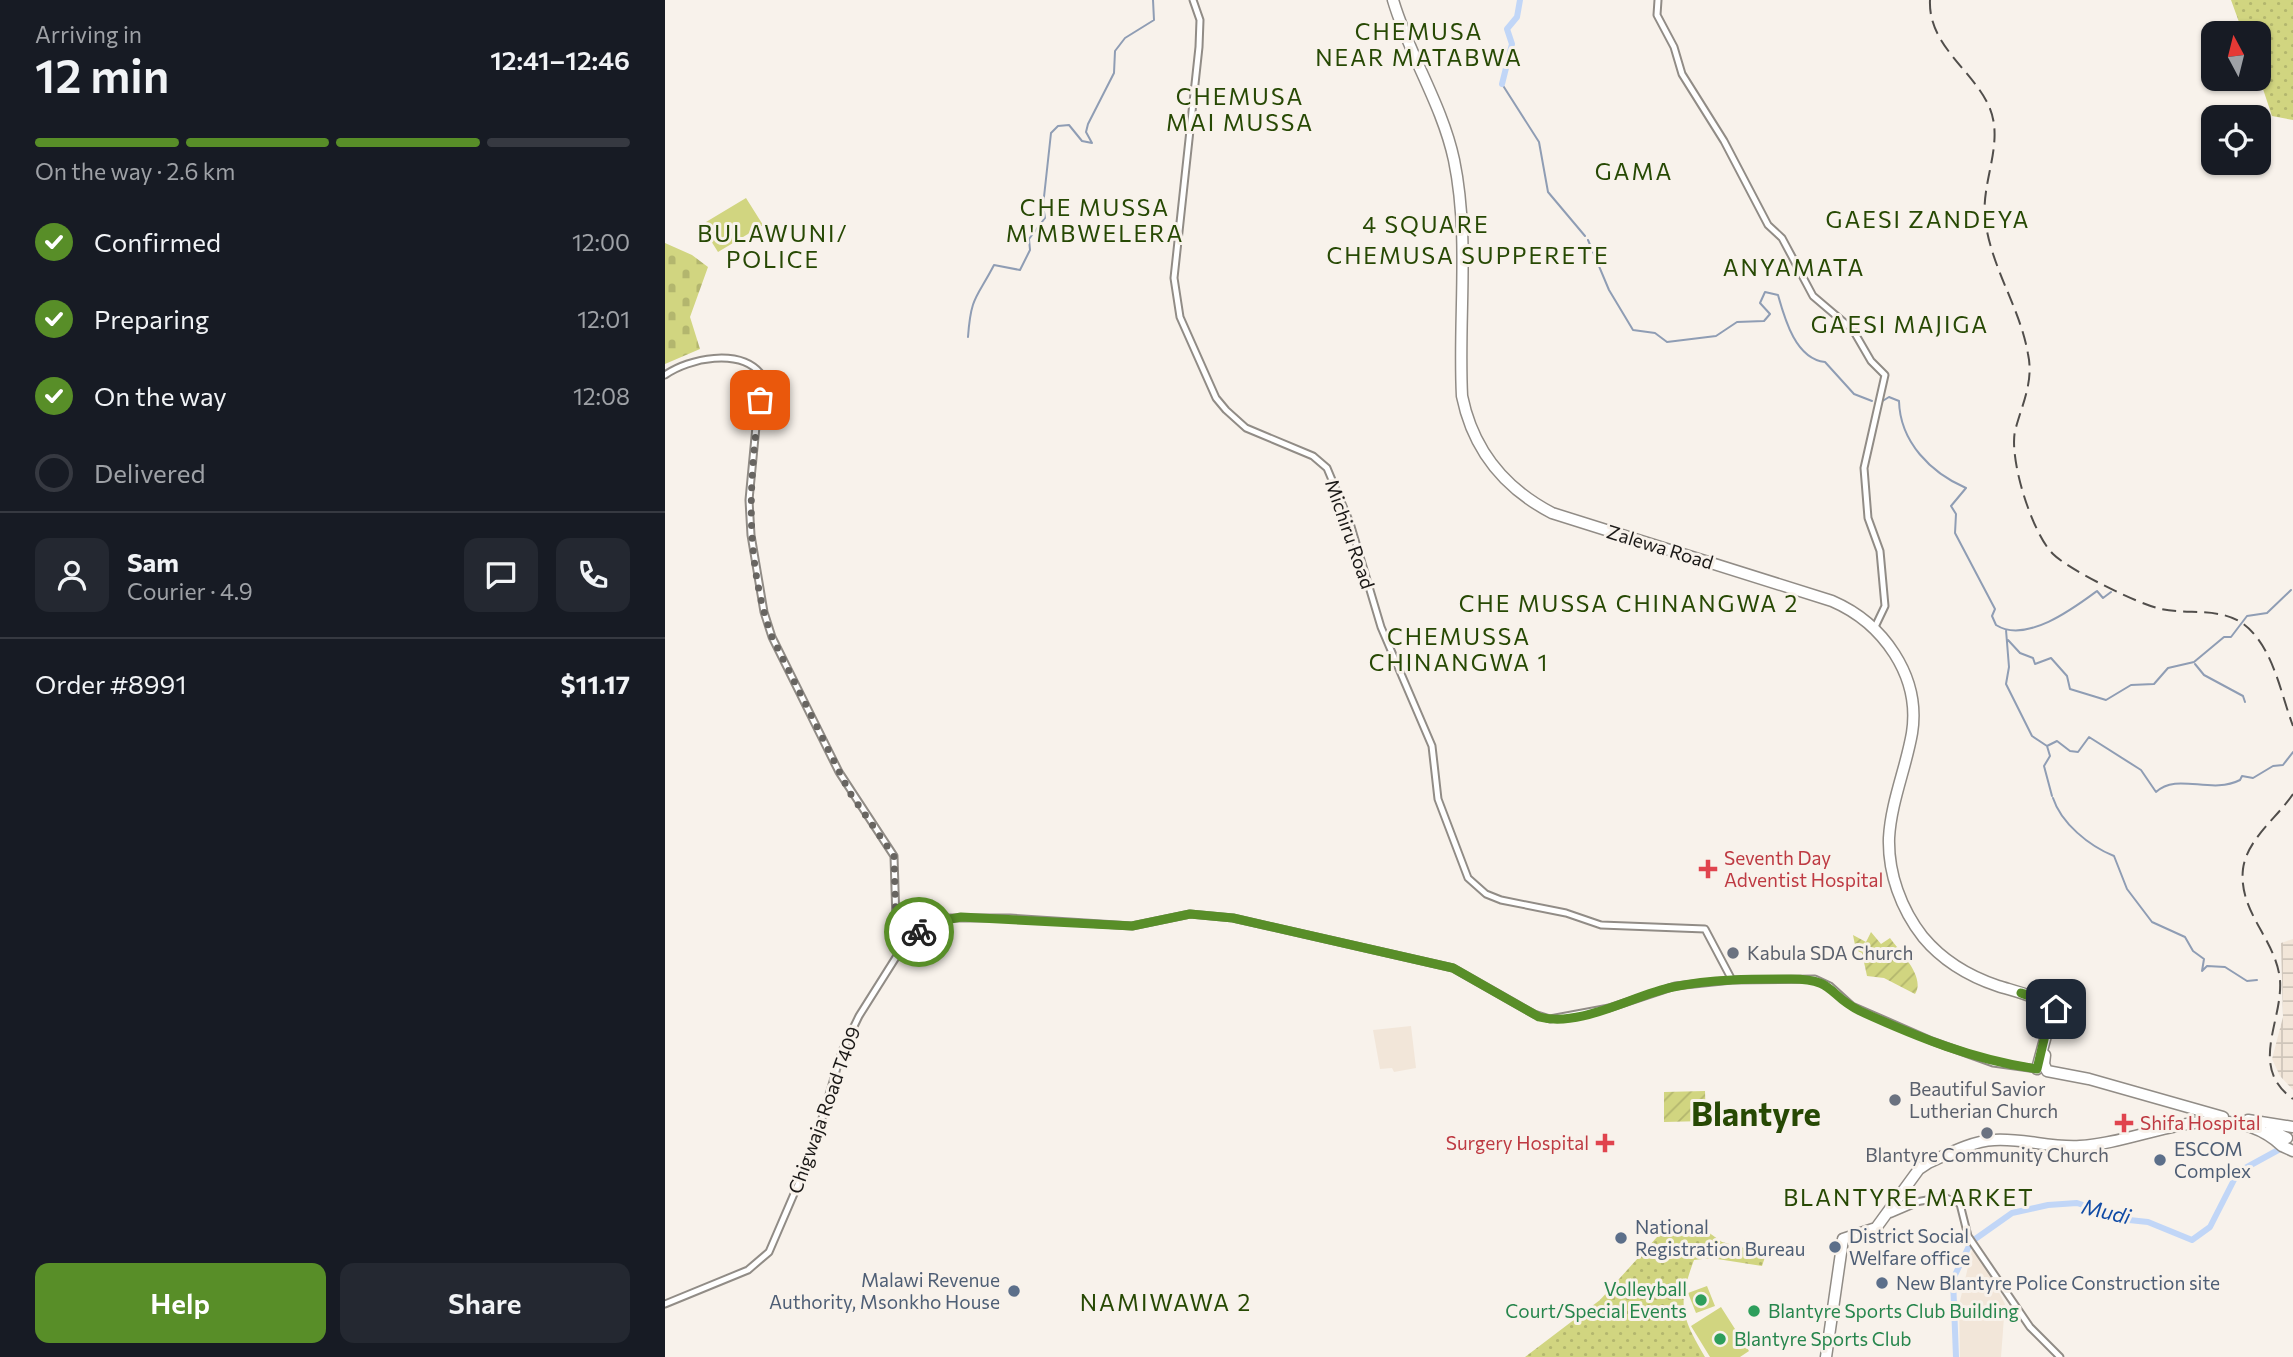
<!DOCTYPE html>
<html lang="en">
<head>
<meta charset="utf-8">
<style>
	:root { --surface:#171b24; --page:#242831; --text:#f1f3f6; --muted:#9ea1a6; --line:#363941; --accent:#588e28 }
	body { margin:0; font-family:Commissioner,sans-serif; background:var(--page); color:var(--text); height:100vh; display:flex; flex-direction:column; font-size:26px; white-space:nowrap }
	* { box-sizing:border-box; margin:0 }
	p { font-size:23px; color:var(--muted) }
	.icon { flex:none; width:38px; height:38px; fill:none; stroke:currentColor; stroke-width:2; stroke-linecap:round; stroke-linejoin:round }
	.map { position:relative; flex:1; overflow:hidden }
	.drawer { display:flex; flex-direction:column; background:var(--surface); width:665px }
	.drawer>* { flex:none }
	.needle { width:46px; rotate:353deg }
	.controls { position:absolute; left:1536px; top:21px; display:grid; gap:14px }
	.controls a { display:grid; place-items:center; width:70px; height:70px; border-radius:14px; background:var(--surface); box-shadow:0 2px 5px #0004; font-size:35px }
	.pin { position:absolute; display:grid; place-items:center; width:60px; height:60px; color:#fff; margin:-30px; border-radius:14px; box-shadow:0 4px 10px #0006 }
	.courier { position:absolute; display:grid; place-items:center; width:70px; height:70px; margin:-35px; border:5px solid #588e28; border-radius:50%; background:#fff; color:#222; box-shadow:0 2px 9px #0007 }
	.headline em { font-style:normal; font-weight:600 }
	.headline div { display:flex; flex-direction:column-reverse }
	.headline { display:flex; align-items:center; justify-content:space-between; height:119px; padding:0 35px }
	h1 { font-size:46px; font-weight:600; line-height:52px }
	.bar { display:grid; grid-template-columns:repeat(4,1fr); gap:10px 7px; align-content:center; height:84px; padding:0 35px }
	.bar i { height:9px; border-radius:5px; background:var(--line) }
	.bar .active { background:var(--accent) }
	.bar p { grid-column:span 4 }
	.line { display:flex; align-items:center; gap:18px; padding:0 35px; border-top:2px solid var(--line) }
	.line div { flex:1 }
	.round { display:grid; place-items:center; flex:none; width:74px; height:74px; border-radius:14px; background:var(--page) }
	ol { padding:0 35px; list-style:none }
	li { display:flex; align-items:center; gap:21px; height:77px }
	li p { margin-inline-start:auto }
	li .icon { padding:7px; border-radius:50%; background:var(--accent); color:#fff; stroke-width:4 }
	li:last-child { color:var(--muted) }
	li i { width:38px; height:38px; border:4px solid var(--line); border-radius:50% }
	.button { display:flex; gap:14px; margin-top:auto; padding:14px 35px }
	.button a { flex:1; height:80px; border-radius:14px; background:var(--accent); color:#fff; font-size:28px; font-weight:600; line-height:80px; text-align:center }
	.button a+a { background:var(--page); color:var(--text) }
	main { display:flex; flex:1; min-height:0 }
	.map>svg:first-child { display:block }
	.built { fill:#f2e6d9 }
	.industrial { fill:url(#industrial-grid) }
	.grass { fill:url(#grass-dots) }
	.cemetery { fill:url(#cemetery-stones) }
	.garden { fill:url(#garden-furrows) }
	.pitch { fill:#d1d580 }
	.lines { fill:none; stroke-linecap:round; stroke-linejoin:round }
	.stream { stroke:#8f9db4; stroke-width:2 }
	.river { stroke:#c1d6f7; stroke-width:6 }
	.minor-casing { stroke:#918c86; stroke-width:9 }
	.highway-casing { stroke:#918c86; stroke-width:13 }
	.minor { stroke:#fff; stroke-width:5 }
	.highway { stroke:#fff; stroke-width:10 }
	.rail { stroke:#514e4b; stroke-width:2; stroke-dasharray:14 7; stroke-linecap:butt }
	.done { stroke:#686561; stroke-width:7; stroke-dasharray:0 12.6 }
	.route { stroke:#588e28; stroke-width:9 }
	.health-dot { fill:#e0444e; stroke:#f8f2eb; stroke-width:2.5 }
	.worship-dot { fill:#6b7280; stroke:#f8f2eb; stroke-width:2.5 }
	.service-dot { fill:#5c6f8a; stroke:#f8f2eb; stroke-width:2.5 }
	.leisure-dot { fill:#2e9e5b; stroke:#f8f2eb; stroke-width:2.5 }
	.labels { text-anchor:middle; stroke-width:6; stroke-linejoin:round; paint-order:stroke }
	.street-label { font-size:19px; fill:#1b1917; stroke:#f8f2eb }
	.health-label { font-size:19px; fill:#be3a42; stroke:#f8f2eb; text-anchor:start }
	.worship-label { font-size:19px; fill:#5b616d; stroke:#f8f2eb; text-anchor:start }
	.service-label { font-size:19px; fill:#4e5e75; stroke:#f8f2eb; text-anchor:start }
	.leisure-label { font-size:19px; fill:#27864d; stroke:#f8f2eb; text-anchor:start }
	.water-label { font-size:21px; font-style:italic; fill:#0f4aa5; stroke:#f8f2eb }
	.quarter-label { font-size:23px; letter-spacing:2px; fill:#274904; stroke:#f8f2eb }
	.town-label { font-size:33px; font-weight:bold; fill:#274904; stroke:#f8f2eb }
</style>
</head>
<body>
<main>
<section class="drawer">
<div class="headline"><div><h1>12 min</h1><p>Arriving in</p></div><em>12:41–12:46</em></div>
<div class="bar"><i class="active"></i><i class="active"></i><i class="active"></i><i></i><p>On the way · 2.6 km</p></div>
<ol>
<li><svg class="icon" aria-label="check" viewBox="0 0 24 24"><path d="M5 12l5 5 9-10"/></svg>Confirmed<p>12:00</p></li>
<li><svg class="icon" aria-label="check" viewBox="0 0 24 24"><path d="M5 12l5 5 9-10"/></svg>Preparing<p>12:01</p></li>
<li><svg class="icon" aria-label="check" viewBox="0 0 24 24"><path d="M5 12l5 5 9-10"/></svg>On the way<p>12:08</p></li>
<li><i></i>Delivered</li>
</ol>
<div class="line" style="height:126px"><a class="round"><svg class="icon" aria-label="person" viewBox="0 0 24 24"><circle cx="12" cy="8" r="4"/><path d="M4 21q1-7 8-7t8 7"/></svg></a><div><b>Sam</b><p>Courier · 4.9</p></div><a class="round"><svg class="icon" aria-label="chat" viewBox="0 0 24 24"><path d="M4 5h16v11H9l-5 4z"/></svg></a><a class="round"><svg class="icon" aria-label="phone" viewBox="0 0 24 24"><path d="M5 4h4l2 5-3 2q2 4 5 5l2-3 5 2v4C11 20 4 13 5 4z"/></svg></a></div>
<div class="line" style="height:91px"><div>Order #8991</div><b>$11.17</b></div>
<div class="button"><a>Help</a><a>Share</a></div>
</section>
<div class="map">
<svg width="1628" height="1357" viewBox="0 0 1628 1357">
	<defs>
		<pattern id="industrial-grid" width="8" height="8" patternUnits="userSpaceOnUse" patternTransform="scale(1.75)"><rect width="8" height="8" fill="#f2e6d9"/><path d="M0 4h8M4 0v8" fill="none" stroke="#cfc5ba"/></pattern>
		<pattern id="grass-dots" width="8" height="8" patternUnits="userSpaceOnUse" patternTransform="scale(1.75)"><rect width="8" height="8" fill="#d1d580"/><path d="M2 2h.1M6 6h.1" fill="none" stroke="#b3b66e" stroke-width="1.8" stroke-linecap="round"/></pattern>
		<pattern id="cemetery-stones" width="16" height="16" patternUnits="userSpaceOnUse" patternTransform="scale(1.75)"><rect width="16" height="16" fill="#d1d580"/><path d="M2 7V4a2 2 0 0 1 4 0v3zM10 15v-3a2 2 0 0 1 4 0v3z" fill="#b3b66e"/></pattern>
		<pattern id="garden-furrows" width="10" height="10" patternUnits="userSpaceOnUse" patternTransform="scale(1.75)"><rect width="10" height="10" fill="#d1d580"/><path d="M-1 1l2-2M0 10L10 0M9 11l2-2" fill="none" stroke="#b3b66e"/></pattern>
	</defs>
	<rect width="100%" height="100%" fill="#f8f2eb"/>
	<path class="built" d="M 746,1026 L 751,1068 L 729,1072 L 727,1068 L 715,1069 L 708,1030 Z
		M 1307,1250 L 1321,1267 L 1340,1304 L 1336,1357 L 1295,1357 L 1294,1305 Z"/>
	<path class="industrial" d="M 1628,939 L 1628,1090 L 1615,1076 L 1607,1059 L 1618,1017 L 1616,943 Z"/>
	<path class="grass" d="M 1566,0 L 1628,0 L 1628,120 L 1607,116 L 1594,77 L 1594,33 L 1578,33 Z
		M 1002,1226 L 1043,1232 L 1057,1242 L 1101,1254 L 1097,1266 L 1046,1258 L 1029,1260 C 1012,1306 1016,1315 1040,1357 L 860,1357 L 935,1300 Z"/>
	<path class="cemetery" d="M 0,243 L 27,255 L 43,267 L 25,317 L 35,349 L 0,364 Z"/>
	<path class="garden" d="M 1206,932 L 1216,944 L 1225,938 C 1235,952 1261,977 1250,994 L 1219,978 L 1202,976 L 1197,953 L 1191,950 L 1188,935 L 1201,942 Z
		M 1040,1091 L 1041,1121 L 999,1122 L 999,1092 Z"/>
	<path class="pitch" d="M 81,198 L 98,225 L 53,252 L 36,225 Z
		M 1042,1286 L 1050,1306 L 1031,1313 L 1023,1293 Z
		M 1056,1307 L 1084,1351 L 1075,1357 L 1045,1357 L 1026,1326 Z"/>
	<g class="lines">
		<path class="stream" d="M 837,84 L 874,142 L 883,192 L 920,236
			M 923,240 L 944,290 L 968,330 L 990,333 L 1002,342 L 1051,336 L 1072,322 L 1099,321 L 1105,314 L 1095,303 L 1100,292 L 1113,295 C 1120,320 1131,359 1160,362 L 1189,394 L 1207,401
			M 303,337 C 306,295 312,298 329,265 L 355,270 L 365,250 L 364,239 L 380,218 L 378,206 L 386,133 L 393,126 L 404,125 L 417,141 L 427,143 L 421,132 L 423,124 L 449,73 L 450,51 L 460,38 L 489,20 L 488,0
			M 1216,402 L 1224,397 L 1234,401 C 1235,442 1266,473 1301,488 L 1286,506 L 1291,514 L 1290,533 L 1330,609 L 1327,616 L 1331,625 C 1361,644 1409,608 1432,591 L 1438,598 L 1446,592
			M 1341,630 L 1344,667 L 1341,684 L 1367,736 L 1382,746 L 1385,756 L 1379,766 L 1387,796
			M 1343,640 L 1355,653 L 1368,658 L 1370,664 L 1386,658 L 1402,676 L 1405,689 L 1441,700 L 1466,685 L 1489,684 L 1503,668 L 1529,662 L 1559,637 L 1566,637 L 1582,616 L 1602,613 L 1626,590
			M 1530,664 L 1539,675 L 1578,696 L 1580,702
			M 1382,746 L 1392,741 L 1405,751 L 1413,752 L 1424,737 L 1476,770 L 1491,792 C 1512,772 1546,795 1575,780 L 1577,776 L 1588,778 L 1608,766 L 1618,765 L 1628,752
			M 1388,798 C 1396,823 1424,846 1449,856 L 1462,889 L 1487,922 L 1520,937 L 1528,951 L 1539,959 L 1537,971 L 1542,966 L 1560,967 L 1582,981 L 1592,980"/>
		<path class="river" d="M 837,84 L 847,44 L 842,29 L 852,17 L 855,0
			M 1291,1357 L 1288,1279 L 1306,1242 L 1347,1213 L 1383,1205 L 1412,1203 L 1464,1220 L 1483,1222 L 1527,1240 L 1545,1227 L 1573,1172 L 1615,1149"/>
		<defs>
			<path id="minor" d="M 528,0 L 535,20 L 534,47 L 509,278 L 515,317 L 551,398 L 561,410 L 581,428 L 648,456 L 662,468 L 685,523 L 716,627 L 767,746 L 773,799 L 803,878 L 821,894 L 836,900 L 901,913 L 936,925 L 1040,929 L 1067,980
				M 993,0 L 992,15 L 1009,47 L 1017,74 L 1059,141 L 1103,225 L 1117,238 L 1148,296 L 1188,330 L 1206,361 L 1220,375 L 1199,468 L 1203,518 L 1215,551 L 1220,606 L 1209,629
				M 0,375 C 24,358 75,348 96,374 L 84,500 L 86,535 L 99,612 L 107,637 L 174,772 L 229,856 L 231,921 L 240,943
				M 1245,1203 L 1279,1197 L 1295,1204 L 1303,1236 L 1365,1327 L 1395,1357
				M 0,1304 L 83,1270 L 104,1252 L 147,1152 L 177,1051 L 194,1016 L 240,943 L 262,926 L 284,918 L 345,918 L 467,926 L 525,914 L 568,918 L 788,968 L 869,1014 L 885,1019 L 944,1008 L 1010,986 L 1067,980 L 1150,979 L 1165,986 L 1187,1006 L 1267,1041 L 1328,1063 L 1372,1069"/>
			<path id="highway" d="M 728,0 C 744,55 777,104 789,160 C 805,237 793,319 797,396 C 808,450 839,488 887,513 L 1167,601 C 1218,623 1256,676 1247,733 C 1241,768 1226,802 1224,838 C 1223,873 1236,909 1258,937 C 1278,961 1303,976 1333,986 C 1349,991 1369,995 1383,1005 L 1386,1017 L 1372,1069
				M 1380,1055 L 1379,1064 L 1382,1071 L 1424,1079 L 1558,1117
				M 1583,1120 L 1628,1127
				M 1605,1130 L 1622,1138
				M 1618,1140 L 1617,1146 L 1628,1151
				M 1225,1212 L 1246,1203 L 1239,1191
				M 1161,1357 L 1178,1239 L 1211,1228 L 1254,1169 L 1263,1163 C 1283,1154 1307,1141 1329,1140 C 1357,1138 1386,1148 1415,1146 C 1480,1143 1559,1092 1617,1146"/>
		</defs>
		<use href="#minor" class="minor-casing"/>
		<use href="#highway" class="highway-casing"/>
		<use href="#minor" class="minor"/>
		<use href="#highway" class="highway"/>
		<path class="rail" d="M 1265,0 C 1263,44 1305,68 1323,104 C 1341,141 1316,180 1320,218 C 1325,266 1355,307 1363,354 C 1369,382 1357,404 1350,431 C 1344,460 1367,533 1388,554 C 1404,570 1473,604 1496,609 C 1529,616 1564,604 1589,634 C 1610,658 1617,697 1628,726
			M 1628,794 C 1612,818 1582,839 1578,869 C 1573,912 1611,939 1615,980 C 1618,1022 1583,1067 1628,1099"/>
	</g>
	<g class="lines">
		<path class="done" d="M 95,400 C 84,480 79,559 107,637 L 185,793 L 229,856 L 231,922 L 240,943 L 254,932"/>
		<path class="route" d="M 254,932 L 270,922 L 296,917 L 467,926 L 525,914 L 568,918 L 788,968 L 874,1017 C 916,1028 968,995 1008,987 C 1047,979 1087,979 1126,979 C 1171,979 1162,995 1195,1011 C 1252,1037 1309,1060 1372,1069 L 1386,1010 L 1380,1002 L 1356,993 L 1379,999 L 1391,1009"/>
	</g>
	<g class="health-dot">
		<path d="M1039.5 858.5h7v7h7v7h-7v7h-7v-7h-7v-7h7z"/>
		<path d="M1455.5 1112.5h7v7h7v7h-7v7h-7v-7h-7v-7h7z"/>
		<path d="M936.5 1132.5h7v7h7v7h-7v7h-7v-7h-7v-7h7z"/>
	</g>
	<g class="worship-dot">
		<circle cx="1068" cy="953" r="7"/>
		<circle cx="1230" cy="1100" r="7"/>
		<circle cx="1322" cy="1133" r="7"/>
	</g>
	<g class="service-dot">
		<circle cx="1495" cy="1160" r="7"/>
		<circle cx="956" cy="1238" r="7"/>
		<circle cx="1170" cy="1247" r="7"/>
		<circle cx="1217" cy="1283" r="7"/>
		<circle cx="349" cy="1291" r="7"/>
	</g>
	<g class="leisure-dot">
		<circle cx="1036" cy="1300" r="7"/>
		<circle cx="1089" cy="1311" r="7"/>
		<circle cx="1055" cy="1339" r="7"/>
	</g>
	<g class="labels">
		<g class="street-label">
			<text transform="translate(685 534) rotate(71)" y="7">Michiru Road</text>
			<text transform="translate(995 547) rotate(17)" y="7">Zalewa Road</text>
			<text transform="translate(159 1110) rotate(-70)" y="7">Chigwaja Road T409</text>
		</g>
		<g class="health-label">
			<text x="1059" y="865">Seventh Day<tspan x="1059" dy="22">Adventist Hospital</tspan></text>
			<text x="1475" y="1130">Shifa Hospital</text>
			<text x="924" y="1150" text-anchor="end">Surgery Hospital</text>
		</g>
		<g class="worship-label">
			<text x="1082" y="960">Kabula SDA Church</text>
			<text x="1244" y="1096">Beautiful Savior<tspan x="1244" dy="22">Lutherian Church</tspan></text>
			<text x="1322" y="1162" text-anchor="middle">Blantyre Community Church</text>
		</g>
		<g class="service-label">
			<text x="1509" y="1156">ESCOM<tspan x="1509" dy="22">Complex</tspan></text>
			<text x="970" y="1234">National<tspan x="970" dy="22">Registration Bureau</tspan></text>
			<text x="1184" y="1243">District Social<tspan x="1184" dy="22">Welfare office</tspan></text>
			<text x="335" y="1287" text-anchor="end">Malawi Revenue<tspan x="335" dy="22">Authority, Msonkho House</tspan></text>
			<text x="1231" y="1290">New Blantyre Police Construction site</text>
		</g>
		<g class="leisure-label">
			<text x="1022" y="1296" text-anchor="end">Volleyball<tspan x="1022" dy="22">Court/Special Events</tspan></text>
			<text x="1103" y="1318">Blantyre Sports Club Building</text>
			<text x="1069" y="1346">Blantyre Sports Club</text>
		</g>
		<g class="water-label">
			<text transform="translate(1441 1212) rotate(13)" y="7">Mudi</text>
		</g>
		<g class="quarter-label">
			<text x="754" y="40">CHEMUSA<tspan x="754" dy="26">NEAR MATABWA</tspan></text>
			<text x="575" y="105">CHEMUSA<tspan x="575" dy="26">MAI MUSSA</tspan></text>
			<text x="969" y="180">GAMA</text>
			<text x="430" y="216">CHE MUSSA<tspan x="430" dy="26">M'MBWELERA</tspan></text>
			<text x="1263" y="228">GAESI ZANDEYA</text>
			<text x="761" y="233">4 SQUARE</text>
			<text x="108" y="242">BULAWUNI/<tspan x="108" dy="26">POLICE</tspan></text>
			<text x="803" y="264">CHEMUSA SUPPERETE</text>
			<text x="1129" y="276">ANYAMATA</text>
			<text x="1235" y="333">GAESI MAJIGA</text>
			<text x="964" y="612">CHE MUSSA CHINANGWA 2</text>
			<text x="794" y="645">CHEMUSSA<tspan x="794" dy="26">CHINANGWA 1</tspan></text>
			<text x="1244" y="1206">BLANTYRE MARKET</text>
			<text x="501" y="1311">NAMIWAWA 2</text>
		</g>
		<g class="town-label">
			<text x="1091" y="1126">Blantyre</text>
		</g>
	</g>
</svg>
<div class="controls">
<a><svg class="needle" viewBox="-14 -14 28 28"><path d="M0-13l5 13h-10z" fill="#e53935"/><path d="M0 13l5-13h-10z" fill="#9ea1a6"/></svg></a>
<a><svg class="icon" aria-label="locate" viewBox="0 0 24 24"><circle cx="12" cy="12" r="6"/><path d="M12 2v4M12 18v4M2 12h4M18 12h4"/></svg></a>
</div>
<div class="pin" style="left:95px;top:400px;background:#ea580c"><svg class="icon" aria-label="bag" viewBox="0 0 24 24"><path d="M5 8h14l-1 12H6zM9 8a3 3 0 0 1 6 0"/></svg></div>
<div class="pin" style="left:1391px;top:1009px;background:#1f2937"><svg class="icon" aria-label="home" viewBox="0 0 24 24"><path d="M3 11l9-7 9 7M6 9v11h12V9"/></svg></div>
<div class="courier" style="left:254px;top:932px"><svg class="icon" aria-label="bike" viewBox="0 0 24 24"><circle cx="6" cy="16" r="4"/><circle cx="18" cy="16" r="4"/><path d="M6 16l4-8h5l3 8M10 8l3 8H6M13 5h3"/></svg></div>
</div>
</main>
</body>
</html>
